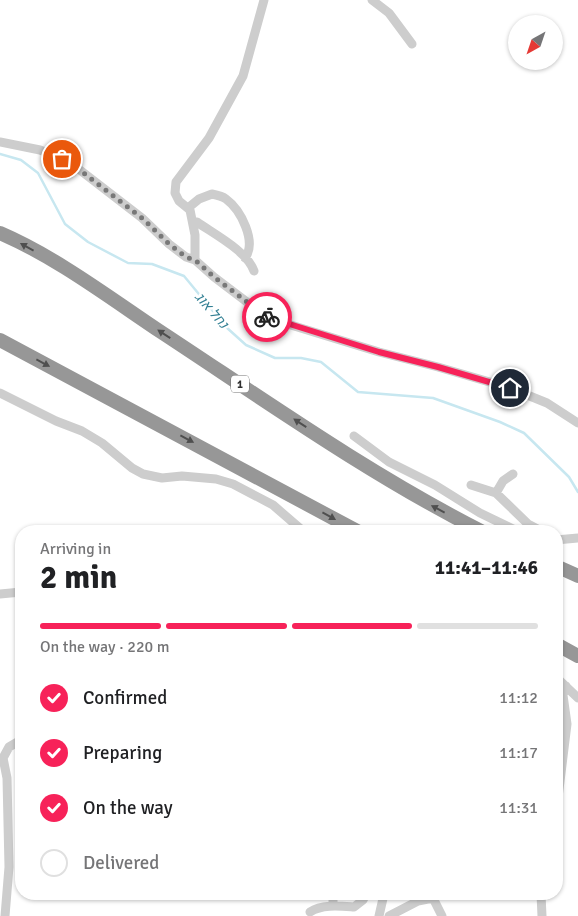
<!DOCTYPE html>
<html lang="en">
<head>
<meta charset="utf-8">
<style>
	:root { --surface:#fff; --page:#f6f6f6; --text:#202124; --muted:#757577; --line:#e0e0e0; --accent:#f72259 }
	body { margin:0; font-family:Signika,Heebo,sans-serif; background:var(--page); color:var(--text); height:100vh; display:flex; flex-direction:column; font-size:19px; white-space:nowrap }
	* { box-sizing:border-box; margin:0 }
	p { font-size:16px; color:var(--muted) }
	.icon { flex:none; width:28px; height:28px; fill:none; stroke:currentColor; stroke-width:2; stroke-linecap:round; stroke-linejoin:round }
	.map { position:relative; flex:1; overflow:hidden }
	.drawer { position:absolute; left:15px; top:525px; width:548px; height:375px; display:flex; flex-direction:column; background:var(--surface); border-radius:20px; box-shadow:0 1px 4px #0004 }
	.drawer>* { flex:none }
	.needle { width:32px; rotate:220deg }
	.buttons { position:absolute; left:508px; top:15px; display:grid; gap:10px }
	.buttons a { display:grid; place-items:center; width:55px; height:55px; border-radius:50%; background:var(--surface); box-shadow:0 1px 4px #0004; font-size:25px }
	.pin { position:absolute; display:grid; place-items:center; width:42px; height:42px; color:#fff; margin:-21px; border:2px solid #fff; border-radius:50%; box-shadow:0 1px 5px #0007 }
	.courier { position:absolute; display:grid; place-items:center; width:50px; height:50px; margin:-25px; border:4px solid #f72259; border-radius:50%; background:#fff; color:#222; box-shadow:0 1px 6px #0007 }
	.head em { font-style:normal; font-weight:700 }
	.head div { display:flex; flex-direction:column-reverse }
	.head { display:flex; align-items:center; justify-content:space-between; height:85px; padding:0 25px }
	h1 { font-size:32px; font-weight:700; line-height:38px }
	.bar { display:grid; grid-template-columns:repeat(4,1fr); gap:8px 5px; align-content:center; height:60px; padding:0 25px }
	.bar i { height:6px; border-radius:4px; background:var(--line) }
	.bar .current { background:var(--accent) }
	.bar p { grid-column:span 4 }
	ol { padding:0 25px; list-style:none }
	li { display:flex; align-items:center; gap:15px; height:55px }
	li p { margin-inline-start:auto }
	li .icon { padding:5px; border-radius:50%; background:var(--accent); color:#fff; stroke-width:4 }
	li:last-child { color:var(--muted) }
	li i { width:28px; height:28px; border:2px solid var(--line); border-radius:50% }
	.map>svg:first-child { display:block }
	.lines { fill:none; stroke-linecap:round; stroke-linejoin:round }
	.stream { stroke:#c7e7f0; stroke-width:2.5 }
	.minor { stroke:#cdcdcd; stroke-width:9 }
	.highway { stroke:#979797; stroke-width:14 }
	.oneway { fill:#4f4f4f }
	.done { stroke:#787878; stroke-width:5; stroke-dasharray:0 9 }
	.route { stroke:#f72259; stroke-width:6 }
	.labels { text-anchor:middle; stroke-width:5; stroke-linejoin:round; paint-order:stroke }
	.shield { fill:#fff; stroke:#6e6e6e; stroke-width:1 }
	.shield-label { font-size:11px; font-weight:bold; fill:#303030 }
	.water-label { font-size:14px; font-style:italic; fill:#338094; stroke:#fff }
</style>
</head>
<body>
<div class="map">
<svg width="578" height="916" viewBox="0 0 578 916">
	<rect width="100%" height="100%" fill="#fff"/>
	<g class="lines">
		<path class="stream" d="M 0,154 L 21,160 L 38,173 L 65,224 L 88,242 L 128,263 L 152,264 L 184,276 L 226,327 L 246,345 L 275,358 L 301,358 L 321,362 L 358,392 L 433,398 L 500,422 L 524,433 L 569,477 L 578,492"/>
		<path class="minor" d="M 264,0 L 243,76 L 209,138 L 176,182 L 175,193 L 179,201 L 190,210 L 195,235 L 195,260 L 214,277 L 268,318 L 379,352 L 438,367 L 510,388 L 547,403 L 578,423
			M 372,0 L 389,13 L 412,44
			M 0,142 L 40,150 L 63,159 L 76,167 L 142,218 L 169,244 L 186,257 L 195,260
			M 188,208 L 199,199 L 212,194 C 217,195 222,196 226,199 C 241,210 257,242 245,258
			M 193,222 L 197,222 C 214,234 247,251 254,271
			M 0,393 L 56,421 L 82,431 L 102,443 L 132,468 L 143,474 L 162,478 L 182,476 L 216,479 L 233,484 L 273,505 L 303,531
			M 354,436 L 389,462 L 435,485 L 480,513 L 517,531
			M 471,485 L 496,493 L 528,524 L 541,531
			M 496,493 L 503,481 L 513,474
			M 556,540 L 578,538
			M 0,594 L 21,592
			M 556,677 L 578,698
			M 556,814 L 567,724 L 563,695 L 566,686
			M 434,894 L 433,898 L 442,916
			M 541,894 L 542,916
			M 333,905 L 333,894
			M 310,912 C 322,904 340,906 354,907 L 363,900 L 366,894
			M 5,916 L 9,867 L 7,778 L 3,758 L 9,747 L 21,740
			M 379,916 L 384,894
			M 389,916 L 418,901 L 433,898"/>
		<path class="highway" d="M 0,233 C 56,257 110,298 161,332 C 266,401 369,474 481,531
			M 0,340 L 357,531
			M 556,566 L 578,576
			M 556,644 L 578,656"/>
	</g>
	<defs><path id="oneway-solid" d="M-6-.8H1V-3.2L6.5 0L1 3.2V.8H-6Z" transform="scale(1.25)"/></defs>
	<g class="oneway">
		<use href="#oneway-solid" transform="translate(27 247) rotate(-151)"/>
		<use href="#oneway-solid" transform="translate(164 334) rotate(-147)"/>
		<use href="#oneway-solid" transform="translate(43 363) rotate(28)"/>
		<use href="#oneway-solid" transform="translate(300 423) rotate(-147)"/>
		<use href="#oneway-solid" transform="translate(187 439) rotate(28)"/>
		<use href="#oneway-solid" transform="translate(438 509) rotate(-152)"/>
		<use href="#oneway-solid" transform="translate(329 516) rotate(29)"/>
	</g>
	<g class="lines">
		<path class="done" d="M 62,159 L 76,167 L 142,218 L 169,244 L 186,257 L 195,260 L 214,277 L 267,317"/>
		<path class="route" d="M 267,317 L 379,352 L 438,367 L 510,388"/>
	</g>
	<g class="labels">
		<rect class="shield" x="231" y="375.5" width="18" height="17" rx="4"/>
		<g class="shield-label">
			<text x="240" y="388">1</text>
		</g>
		<g class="water-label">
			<text transform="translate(212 310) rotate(49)" y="5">נחל אוג</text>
		</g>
	</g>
</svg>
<div class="buttons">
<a><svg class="needle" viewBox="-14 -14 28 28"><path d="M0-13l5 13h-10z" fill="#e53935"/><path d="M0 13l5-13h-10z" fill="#757577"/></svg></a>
</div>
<div class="pin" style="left:62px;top:159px;background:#ea580c"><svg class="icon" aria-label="bag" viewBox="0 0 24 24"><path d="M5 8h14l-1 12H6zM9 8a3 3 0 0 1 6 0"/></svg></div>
<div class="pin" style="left:510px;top:388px;background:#1f2937"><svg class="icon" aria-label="home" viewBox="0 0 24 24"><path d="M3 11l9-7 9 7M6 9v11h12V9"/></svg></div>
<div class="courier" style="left:267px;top:317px"><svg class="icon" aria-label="bike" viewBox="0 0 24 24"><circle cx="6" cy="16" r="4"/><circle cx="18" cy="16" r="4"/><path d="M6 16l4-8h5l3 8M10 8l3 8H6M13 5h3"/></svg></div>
<section class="drawer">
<div class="head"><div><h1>2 min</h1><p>Arriving in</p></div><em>11:41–11:46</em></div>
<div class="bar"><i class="current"></i><i class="current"></i><i class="current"></i><i></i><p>On the way · 220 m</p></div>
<ol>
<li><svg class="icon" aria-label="check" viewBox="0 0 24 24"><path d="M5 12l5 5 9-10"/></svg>Confirmed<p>11:12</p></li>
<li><svg class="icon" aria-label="check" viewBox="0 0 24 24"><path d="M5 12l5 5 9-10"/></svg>Preparing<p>11:17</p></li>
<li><svg class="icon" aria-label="check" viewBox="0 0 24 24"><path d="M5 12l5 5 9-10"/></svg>On the way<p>11:31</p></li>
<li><i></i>Delivered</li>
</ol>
</section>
</div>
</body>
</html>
